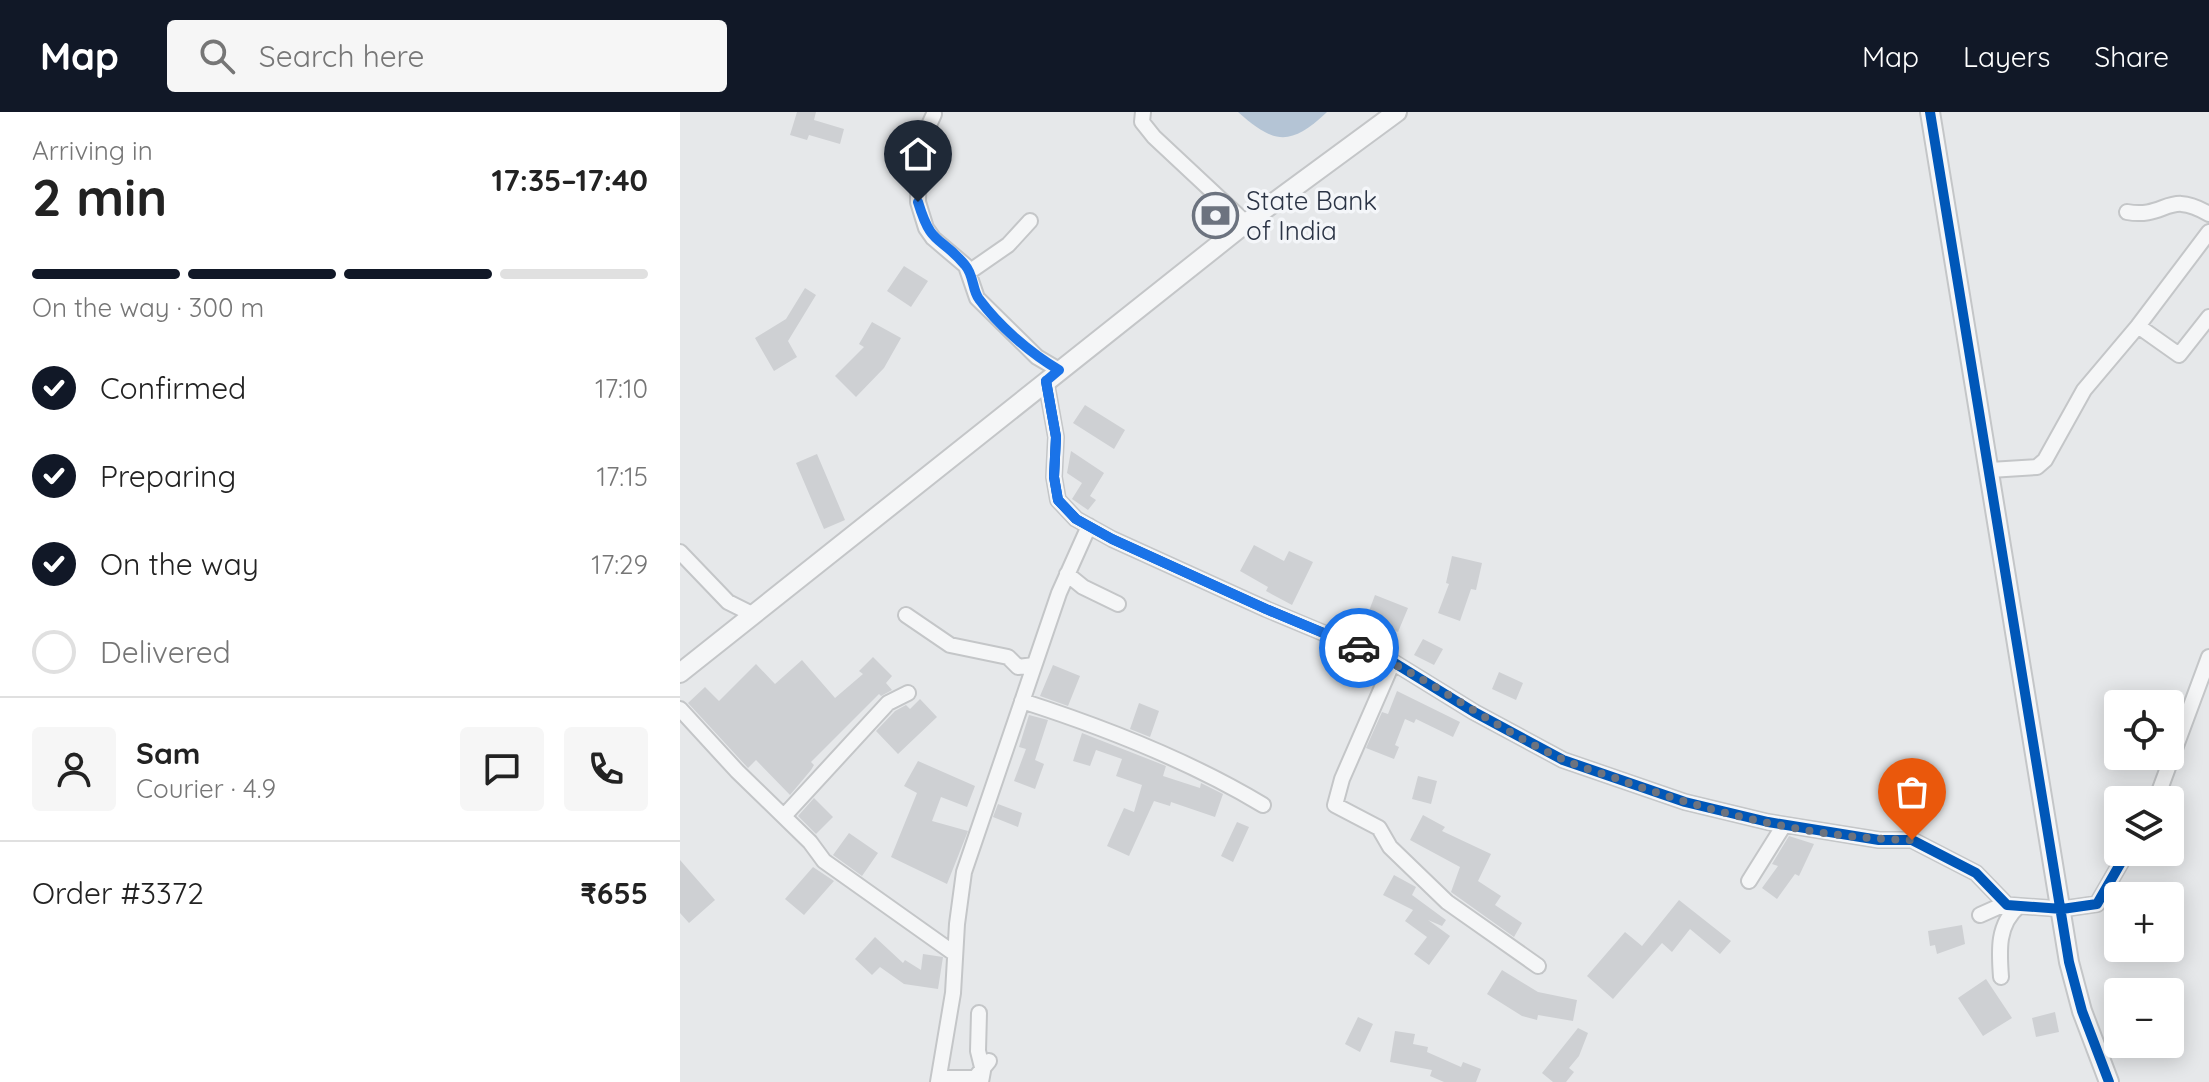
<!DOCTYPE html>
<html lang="en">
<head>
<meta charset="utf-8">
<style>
	:root { --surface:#fff; --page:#f6f6f6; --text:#222; --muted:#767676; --line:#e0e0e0; --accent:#111827 }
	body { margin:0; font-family:Quicksand,sans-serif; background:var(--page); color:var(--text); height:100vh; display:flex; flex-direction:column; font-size:30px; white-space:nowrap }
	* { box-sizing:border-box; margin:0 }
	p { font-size:26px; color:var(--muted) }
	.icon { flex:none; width:44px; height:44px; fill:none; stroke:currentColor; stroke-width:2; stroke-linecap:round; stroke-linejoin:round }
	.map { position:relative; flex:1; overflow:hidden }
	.drawer { display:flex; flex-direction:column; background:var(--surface); width:680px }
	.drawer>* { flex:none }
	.fabs { position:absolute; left:1424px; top:578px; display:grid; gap:16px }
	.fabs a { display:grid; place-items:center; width:80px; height:80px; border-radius:8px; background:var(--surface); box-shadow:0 4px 20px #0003; font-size:40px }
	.pin { position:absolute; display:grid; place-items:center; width:68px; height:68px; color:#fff; margin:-82px -34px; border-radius:50% 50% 50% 0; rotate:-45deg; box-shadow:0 0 8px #0007 }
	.pin .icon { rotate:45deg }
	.courier { position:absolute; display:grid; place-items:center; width:80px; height:80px; margin:-40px; border:6px solid #1a73e8; border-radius:50%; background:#fff; color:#222; box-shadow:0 2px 10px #0007 }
	.summary em { font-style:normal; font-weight:700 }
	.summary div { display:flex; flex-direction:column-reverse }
	.summary { display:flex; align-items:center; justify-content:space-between; height:136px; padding:0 32px }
	h1 { font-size:52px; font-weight:700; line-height:60px }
	.bar { display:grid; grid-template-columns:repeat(4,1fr); gap:12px 8px; align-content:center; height:96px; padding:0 32px }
	.bar i { height:10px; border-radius:6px; background:var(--line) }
	.bar .current { background:var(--accent) }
	.bar p { grid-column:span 4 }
	.line { display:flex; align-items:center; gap:20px; padding:0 32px; border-top:2px solid var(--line) }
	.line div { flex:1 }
	.round { display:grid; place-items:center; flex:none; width:84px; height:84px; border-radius:8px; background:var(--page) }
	ol { padding:0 32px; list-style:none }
	li { display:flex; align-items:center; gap:24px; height:88px }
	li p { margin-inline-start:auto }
	li .icon { padding:8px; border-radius:50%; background:var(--accent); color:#fff; stroke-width:4 }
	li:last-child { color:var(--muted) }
	li i { width:44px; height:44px; border:4px solid var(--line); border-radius:50% }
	header { display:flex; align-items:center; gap:48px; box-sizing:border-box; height:112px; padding:0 40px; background:var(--accent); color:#fff }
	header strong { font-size:38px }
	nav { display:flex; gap:44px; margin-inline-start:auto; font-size:28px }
	.search { width:560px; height:72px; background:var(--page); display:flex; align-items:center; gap:20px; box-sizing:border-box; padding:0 28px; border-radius:8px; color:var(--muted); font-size:30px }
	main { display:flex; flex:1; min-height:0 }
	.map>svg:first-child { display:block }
	.water { fill:#b4c4d5 }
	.building { fill:#ced0d3 }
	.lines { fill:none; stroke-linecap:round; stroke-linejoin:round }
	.minor-casing { stroke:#c4c6c8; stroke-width:18 }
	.tertiary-casing { stroke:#c4c6c8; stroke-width:22 }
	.minor { stroke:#f5f6f7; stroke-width:14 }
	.tertiary { stroke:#f5f6f7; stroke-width:18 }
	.cycleway-casing { stroke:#f4f6f9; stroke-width:15 }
	.cycleway { stroke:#0057b8; stroke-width:10 }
	.done { stroke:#6c737f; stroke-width:8; stroke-dasharray:0 14.4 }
	.route { stroke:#1a73e8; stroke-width:10 }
	.labels { text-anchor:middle; stroke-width:7; stroke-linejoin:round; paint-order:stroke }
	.poi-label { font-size:26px; fill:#2b3445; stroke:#f4f6f9; text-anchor:start }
</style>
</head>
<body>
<header>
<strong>Map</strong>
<div class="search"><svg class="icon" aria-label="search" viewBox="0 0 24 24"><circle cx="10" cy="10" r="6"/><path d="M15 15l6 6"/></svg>Search here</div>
<nav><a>Map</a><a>Layers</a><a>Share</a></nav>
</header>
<main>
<section class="drawer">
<div class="summary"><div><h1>2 min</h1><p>Arriving in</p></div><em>17:35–17:40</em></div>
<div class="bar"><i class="current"></i><i class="current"></i><i class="current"></i><i></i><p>On the way · 300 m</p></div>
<ol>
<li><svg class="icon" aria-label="check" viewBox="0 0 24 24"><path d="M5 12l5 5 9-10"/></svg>Confirmed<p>17:10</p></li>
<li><svg class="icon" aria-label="check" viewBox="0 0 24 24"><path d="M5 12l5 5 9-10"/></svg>Preparing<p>17:15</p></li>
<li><svg class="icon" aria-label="check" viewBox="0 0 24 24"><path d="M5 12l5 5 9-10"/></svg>On the way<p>17:29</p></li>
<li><i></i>Delivered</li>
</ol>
<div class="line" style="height:144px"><a class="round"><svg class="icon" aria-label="person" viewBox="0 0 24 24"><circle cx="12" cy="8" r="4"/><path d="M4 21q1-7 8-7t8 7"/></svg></a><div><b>Sam</b><p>Courier · 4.9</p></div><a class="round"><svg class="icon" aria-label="chat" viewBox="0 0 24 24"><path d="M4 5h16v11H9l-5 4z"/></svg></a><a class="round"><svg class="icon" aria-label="phone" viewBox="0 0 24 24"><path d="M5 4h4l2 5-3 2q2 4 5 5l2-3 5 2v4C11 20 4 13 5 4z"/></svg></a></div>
<div class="line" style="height:104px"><div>Order #3372</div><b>₹655</b></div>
</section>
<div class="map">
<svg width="1529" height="970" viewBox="0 0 1529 970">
	<rect width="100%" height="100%" fill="#e6e8ea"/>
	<path class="water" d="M 558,0 L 647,0 C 610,35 594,32 558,0 Z"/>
	<path class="building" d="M 117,0 L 136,0 L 134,8 L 164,17 L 160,32 L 129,23 L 127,28 L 110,23 Z
		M 224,154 L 248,169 L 231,195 L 207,179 Z
		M 125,176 L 136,183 L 108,229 L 117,245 L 94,259 L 75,226 L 106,207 Z
		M 192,210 L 221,226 L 204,256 L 176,285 L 155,264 L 184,235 L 179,232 Z
		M 405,293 L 445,318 L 434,337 L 393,311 Z
		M 391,339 L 424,361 L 410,384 L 416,388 L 408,398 L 392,387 L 402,371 L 387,361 Z
		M 137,342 L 165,408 L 144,417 L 116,351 Z
		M 574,433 L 604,449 L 609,439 L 633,450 L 612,493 L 586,479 L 588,475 L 560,459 Z
		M 772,444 L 802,451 L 796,478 L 791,477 L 780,509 L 758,501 L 769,472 L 766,471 Z
		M 695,483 L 728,496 L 718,520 L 686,507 Z
		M 743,527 L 763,537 L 754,553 L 734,543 Z
		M 193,545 L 212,564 L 206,571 L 212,578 L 201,584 L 199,582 L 131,650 L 134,653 L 131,658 L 110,683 L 76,648 L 68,656 L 8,591 L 25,575 L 39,589 L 76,552 L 95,572 L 122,548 L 155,586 L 183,562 L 179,559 Z
		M 373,553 L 400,564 L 388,594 L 360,584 Z
		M 819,560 L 843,571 L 836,588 L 812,577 Z
		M 717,579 L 780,610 L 773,625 L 736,607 L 734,611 L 725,607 L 715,633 L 719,635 L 714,647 L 686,636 L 702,600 L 708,602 Z
		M 240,587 L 257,605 L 218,642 L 196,619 L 215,599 L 226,593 L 230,597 Z
		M 459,591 L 479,599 L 470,625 L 450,617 Z
		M 349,603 L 368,608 L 355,648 L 364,652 L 355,677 L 334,669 L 346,637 L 339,635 Z
		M 402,621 L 486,654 L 483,664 L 520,676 L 521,671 L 543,682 L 535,705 L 491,690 L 490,694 L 474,689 L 449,744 L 427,734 L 444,696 L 454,700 L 462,673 L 436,664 L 442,647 L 416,638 L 410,654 L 393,649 Z
		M 238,649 L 295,674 L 287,695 L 261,685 L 252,709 L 288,719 L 267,772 L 211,745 L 237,681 L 224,674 Z
		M 738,664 L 757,669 L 751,692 L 732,687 Z
		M 134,686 L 153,705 L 136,722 L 118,704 Z
		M 318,692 L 342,701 L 338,715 L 313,705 Z
		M 743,703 L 765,715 L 762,719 L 811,742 L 798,769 L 821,784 L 815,793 L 842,811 L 834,825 L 771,780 L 780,755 L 730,728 Z
		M 557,710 L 569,715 L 553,750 L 541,744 Z
		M 169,721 L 198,741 L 182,764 L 153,743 Z
		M 1109,724 L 1134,732 L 1119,764 L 1115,762 L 1097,787 L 1082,776 L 1098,754 L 1092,752 Z
		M 0,748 L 35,788 L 9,811 L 0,801 Z
		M 133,755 L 154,769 L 124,803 L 105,787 Z
		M 714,763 L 736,775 L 732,783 L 766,808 L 762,814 L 748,808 L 770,824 L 749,853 L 734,842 L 747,825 L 725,809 L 733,798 L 703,783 Z
		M 999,788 L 1051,829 L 1040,842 L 1010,817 L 992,840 L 982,831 L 933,887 L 907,864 L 945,820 L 962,834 Z
		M 1282,813 L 1285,832 L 1257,842 L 1255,833 L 1250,834 L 1248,819 Z
		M 195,825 L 223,851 L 225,848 L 241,858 L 243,842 L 263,845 L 258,877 L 224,872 L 200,855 L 192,863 L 175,847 Z
		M 822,858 L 858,880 L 897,888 L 893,909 L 858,903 L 857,908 L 842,904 L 807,882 Z
		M 1306,867 L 1332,906 L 1303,924 L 1278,886 Z
		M 1375,900 L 1379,920 L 1356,925 L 1352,906 Z
		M 678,905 L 693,912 L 680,940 L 665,932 Z
		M 898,916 L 908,921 L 899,944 L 889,956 L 894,960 L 886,970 L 873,970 L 862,961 Z
		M 715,919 L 735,922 L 733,932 L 748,935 L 747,940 L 781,955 L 783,950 L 801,957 L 796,970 L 764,970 L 750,964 L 752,958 L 710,950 Z"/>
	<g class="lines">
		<defs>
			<path id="minor" d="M 463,0 L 462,10 L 474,25 L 566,111
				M 254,2 L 239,35 L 238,90 L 246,116 L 253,126 L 286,154 L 297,186 L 357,245 L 379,258
				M 1447,100 C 1487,107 1487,77 1529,102
				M 289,160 L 328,133 L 350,109
				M 1458,214 L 1499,243 L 1529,205
				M 366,269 L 376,325 L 374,365 L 378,388 L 396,407 L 432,427 L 586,497 L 713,550 L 794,600 L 883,648 L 1005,690 L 1088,710 L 1199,728 L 1232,728 L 1296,761 L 1327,793 L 1382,797 L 1417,792 L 1447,740
				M 1310,358 L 1357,355 L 1365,348 L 1404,278 L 1458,214 L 1529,120
				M 0,440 L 48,490 L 74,503
				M 387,462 L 403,475 L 438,492
				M 226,503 L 270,533 L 328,545 L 338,555 L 354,553
				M 713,550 L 662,667 L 655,693 L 699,716 L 710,735 L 767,790 L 858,854
				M 342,589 C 423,615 510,649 583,693
				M 0,597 L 57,659 L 130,730 L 144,749 L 275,842
				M 1476,688 L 1529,545
				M 104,704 L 208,591 L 228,581
				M 1069,769 L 1104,713
				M 1300,803 L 1318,795 L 1335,795
				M 1321,865 C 1319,839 1317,812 1339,794
				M 299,901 L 298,939 L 303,959 L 301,970
				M 259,966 L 295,966 L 309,949
				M 258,970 L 273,881 L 277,812 L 284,760 L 379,481 L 409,414"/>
			<path id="tertiary" d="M 1250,0 L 1389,850 L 1402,899 L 1429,970
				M 0,561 L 566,111 L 717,0"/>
		</defs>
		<use href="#minor" class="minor-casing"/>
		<use href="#tertiary" class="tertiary-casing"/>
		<use href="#minor" class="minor"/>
		<use href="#tertiary" class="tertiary"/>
		<defs>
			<path id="cycleway" d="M 1250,0 L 1389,850 L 1402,899 L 1429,970
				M 366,269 L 376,325 L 374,365 L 378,388 L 396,407 L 432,427 L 586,497 L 713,550 L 794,600 L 883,648 L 1005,690 L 1088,710 L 1199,728 L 1232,728 L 1296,761 L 1327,793 L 1382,797 L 1417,792 L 1447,740"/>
		</defs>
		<use href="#cycleway" class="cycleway-casing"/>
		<use href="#cycleway" class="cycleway"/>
	</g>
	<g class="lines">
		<path class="done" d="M 679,536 C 750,565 812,615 882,647 C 902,656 925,662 946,670 C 1036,702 1136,727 1232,728"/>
		<path class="route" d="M 238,90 C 252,136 259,122 285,153 C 294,163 292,178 299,187 C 319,214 350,241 379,258 L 366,269 L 376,325 L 374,365 L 378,388 L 396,407 L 432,427 L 586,497 L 679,536"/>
	</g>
	<defs>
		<symbol id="bank-ring" viewBox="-11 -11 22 22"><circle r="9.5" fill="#f4f6f9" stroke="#6c737f" stroke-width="1.5"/><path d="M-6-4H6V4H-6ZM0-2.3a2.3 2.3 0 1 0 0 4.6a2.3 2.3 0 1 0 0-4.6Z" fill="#6c737f"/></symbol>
	</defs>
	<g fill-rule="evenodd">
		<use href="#bank-ring" x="510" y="78" width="51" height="51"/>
	</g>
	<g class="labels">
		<g class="poi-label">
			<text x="566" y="98">State Bank<tspan x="566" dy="30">of India</tspan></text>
		</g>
	</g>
</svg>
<div class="fabs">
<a><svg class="icon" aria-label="locate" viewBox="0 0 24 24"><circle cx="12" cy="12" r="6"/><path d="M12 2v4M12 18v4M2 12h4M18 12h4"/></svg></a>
<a><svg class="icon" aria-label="layers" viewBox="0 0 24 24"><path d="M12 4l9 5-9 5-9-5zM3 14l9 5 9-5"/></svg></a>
<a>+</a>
<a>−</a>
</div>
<div class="pin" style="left:1232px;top:728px;background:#ea580c"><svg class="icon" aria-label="bag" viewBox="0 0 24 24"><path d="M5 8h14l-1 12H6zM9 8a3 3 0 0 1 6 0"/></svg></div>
<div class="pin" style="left:238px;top:90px;background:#1f2937"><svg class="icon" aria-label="home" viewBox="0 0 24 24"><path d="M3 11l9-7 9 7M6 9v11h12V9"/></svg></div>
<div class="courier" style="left:679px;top:536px"><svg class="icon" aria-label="car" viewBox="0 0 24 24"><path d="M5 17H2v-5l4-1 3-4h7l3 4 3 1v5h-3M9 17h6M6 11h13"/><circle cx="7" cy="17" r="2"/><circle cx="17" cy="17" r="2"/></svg></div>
</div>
</main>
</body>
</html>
